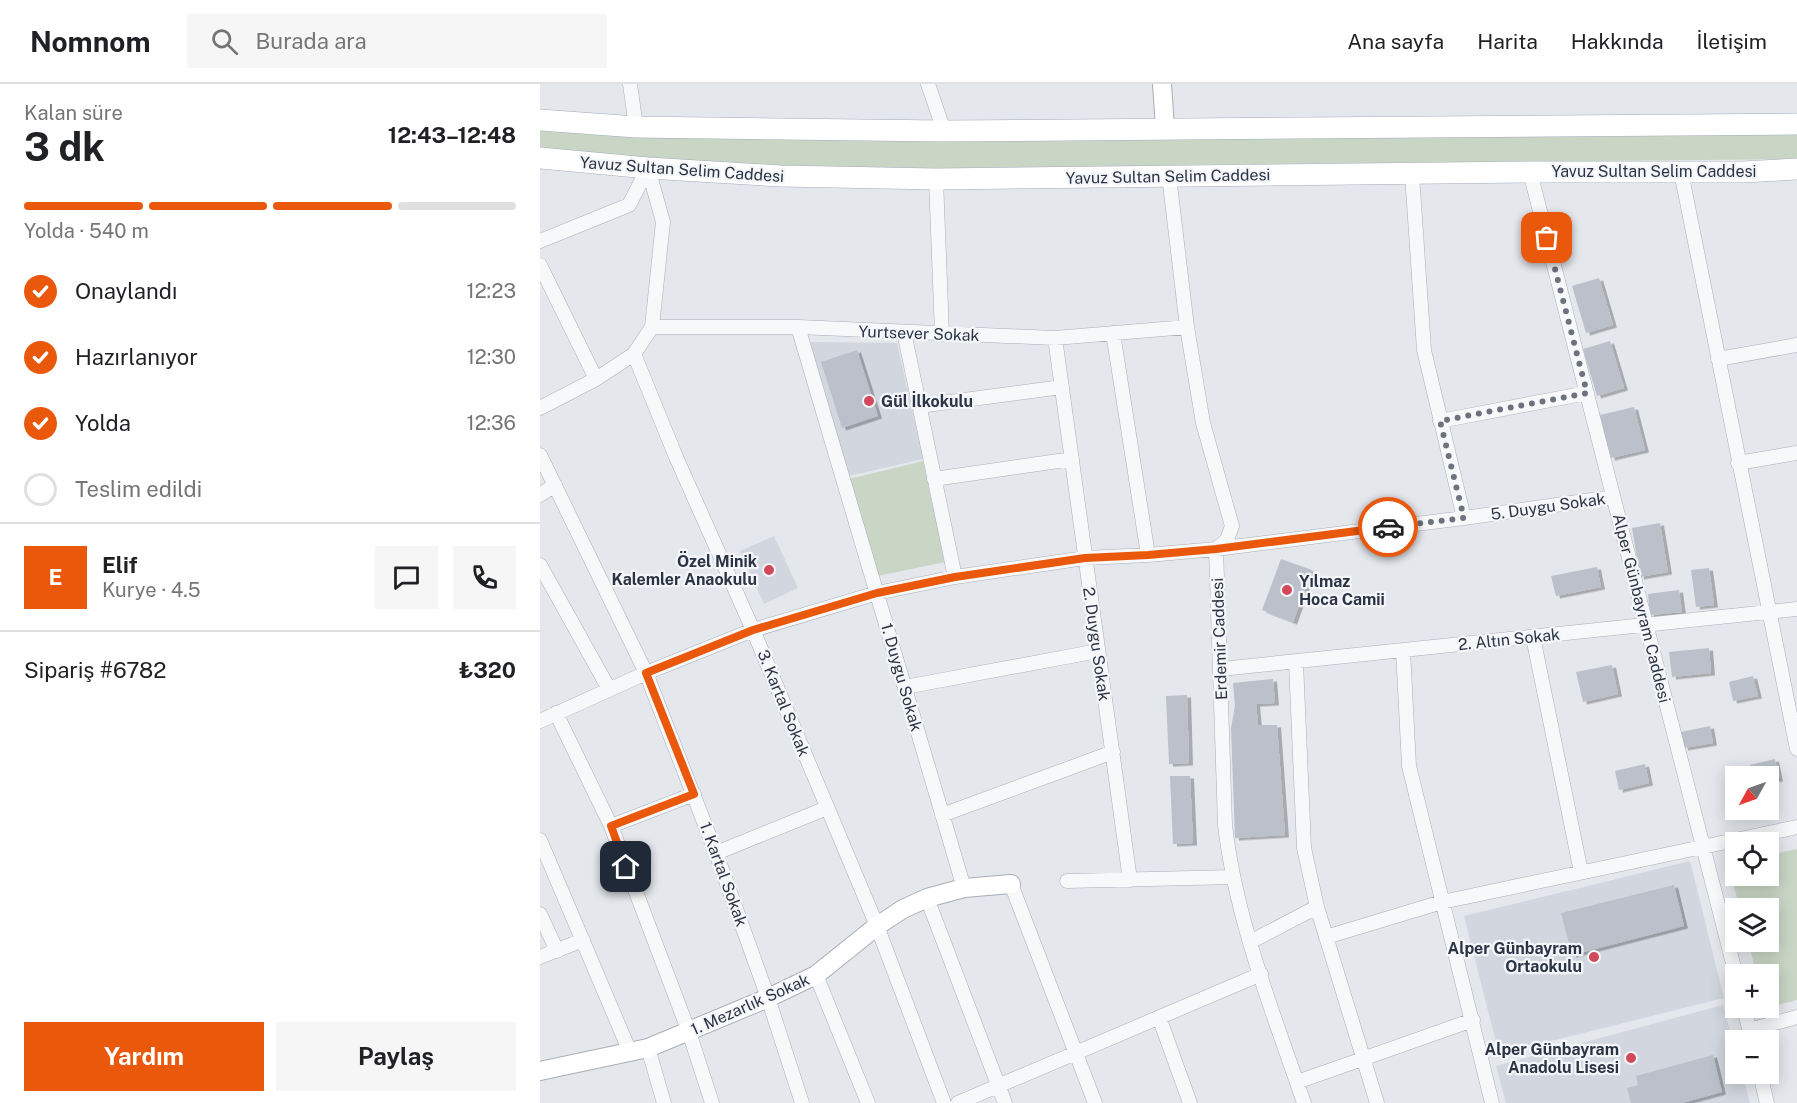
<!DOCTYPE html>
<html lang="tr">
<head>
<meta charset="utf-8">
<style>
	:root { --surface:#fff; --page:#f6f6f6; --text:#202124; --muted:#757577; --line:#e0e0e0; --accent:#ea580c }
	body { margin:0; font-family:"Public Sans",sans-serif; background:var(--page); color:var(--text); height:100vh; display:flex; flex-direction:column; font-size:22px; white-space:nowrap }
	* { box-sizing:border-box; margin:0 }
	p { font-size:20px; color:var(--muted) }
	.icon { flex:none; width:33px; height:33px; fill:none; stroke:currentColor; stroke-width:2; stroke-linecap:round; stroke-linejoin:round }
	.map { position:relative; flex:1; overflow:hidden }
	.panel { display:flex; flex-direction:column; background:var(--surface); width:540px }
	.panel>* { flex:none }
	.needle { width:39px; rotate:230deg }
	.fabs { position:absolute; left:1185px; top:682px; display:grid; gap:12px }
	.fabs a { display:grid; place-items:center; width:54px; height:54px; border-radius:0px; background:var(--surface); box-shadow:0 3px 15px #0003; font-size:30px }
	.pin { position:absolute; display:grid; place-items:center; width:51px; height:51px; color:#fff; margin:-26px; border-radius:12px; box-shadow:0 3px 9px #0006 }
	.courier { position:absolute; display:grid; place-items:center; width:60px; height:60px; margin:-30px; border:4px solid #ea580c; border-radius:50%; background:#fff; color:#222; box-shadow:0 2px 8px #0007 }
	.headline em { font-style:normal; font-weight:700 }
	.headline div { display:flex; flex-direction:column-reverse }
	.headline { display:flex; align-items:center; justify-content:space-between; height:102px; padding:0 24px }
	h1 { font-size:39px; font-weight:700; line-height:45px }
	.bar { display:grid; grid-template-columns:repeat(4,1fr); gap:9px 6px; align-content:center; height:72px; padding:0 24px }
	.bar i { height:8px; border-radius:4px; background:var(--line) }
	.bar .active { background:var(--accent) }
	.bar p { grid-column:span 4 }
	.line { display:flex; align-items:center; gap:15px; padding:0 24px; border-top:2px solid var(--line) }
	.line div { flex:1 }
	.round { display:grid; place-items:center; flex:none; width:63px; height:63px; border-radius:0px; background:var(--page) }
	ol { padding:0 24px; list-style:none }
	li { display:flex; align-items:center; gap:18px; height:66px }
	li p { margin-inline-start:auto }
	li .icon { padding:6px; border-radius:50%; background:var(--accent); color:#fff; stroke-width:4 }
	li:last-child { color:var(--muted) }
	li i { width:33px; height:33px; border:3px solid var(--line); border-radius:50% }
	.cta { display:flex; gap:12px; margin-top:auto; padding:12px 24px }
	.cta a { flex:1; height:69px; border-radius:0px; background:var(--accent); color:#fff; font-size:24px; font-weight:700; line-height:69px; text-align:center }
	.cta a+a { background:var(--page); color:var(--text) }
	header { display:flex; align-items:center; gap:36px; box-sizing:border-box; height:84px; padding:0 30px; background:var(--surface); border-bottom:2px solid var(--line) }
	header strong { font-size:28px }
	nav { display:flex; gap:33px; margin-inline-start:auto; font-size:21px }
	.search { width:420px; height:54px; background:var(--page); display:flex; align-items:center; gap:15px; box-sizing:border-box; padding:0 21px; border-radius:0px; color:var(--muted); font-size:22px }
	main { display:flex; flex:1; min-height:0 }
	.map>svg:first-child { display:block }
	.built { fill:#d2d6de }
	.green { fill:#c9d6c5 }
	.building { fill:#bbc0ca; filter:url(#shadow) }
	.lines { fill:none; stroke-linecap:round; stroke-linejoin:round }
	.street-casing { stroke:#a9aeb7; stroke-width:15 }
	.secondary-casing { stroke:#a9aeb7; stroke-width:20 }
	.primary-casing { stroke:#a3abb8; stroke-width:22 }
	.street { stroke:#f7f8fa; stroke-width:14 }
	.secondary { stroke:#fff; stroke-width:18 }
	.primary { stroke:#fff; stroke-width:21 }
	.done { stroke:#6c737f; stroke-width:6; stroke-dasharray:0 10.8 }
	.route { stroke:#ea580c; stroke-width:8 }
	.poi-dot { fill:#d1495b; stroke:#f4f6f9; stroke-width:2 }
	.labels { text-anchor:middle; stroke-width:4.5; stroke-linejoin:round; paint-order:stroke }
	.street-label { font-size:16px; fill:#2b3445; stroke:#f4f6f9 }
	.poi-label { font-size:16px; font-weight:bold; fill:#2b3445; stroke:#f4f6f9; text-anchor:end }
</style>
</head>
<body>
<header>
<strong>Nomnom</strong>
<div class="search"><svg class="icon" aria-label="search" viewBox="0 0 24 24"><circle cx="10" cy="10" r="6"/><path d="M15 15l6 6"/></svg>Burada ara</div>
<nav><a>Ana sayfa</a><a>Harita</a><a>Hakkında</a><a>İletişim</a></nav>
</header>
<main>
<section class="panel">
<div class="headline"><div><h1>3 dk</h1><p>Kalan süre</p></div><em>12:43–12:48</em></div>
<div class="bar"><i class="active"></i><i class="active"></i><i class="active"></i><i></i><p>Yolda · 540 m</p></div>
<ol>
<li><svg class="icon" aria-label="check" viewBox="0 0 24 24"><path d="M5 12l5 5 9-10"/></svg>Onaylandı<p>12:23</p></li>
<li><svg class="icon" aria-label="check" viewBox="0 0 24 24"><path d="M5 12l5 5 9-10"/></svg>Hazırlanıyor<p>12:30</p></li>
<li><svg class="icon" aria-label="check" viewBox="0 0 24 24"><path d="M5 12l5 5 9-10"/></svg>Yolda<p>12:36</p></li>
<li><i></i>Teslim edildi</li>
</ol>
<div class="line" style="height:108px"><b class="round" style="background:var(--accent);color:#fff">E</b><div><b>Elif</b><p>Kurye · 4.5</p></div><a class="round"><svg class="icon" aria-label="chat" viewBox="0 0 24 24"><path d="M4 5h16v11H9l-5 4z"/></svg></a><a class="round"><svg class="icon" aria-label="phone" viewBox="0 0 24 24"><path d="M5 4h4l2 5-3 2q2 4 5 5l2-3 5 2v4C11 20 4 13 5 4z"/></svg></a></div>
<div class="line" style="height:78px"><div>Sipariş #6782</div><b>₺320</b></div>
<div class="cta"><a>Yardım</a><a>Paylaş</a></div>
</section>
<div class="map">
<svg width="1257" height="1019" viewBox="0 0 1257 1019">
	<defs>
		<filter id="shadow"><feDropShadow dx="4" dy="2.5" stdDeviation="0" flood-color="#0004"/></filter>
	</defs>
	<rect width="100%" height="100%" fill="#e4e7ec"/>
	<path class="built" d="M 270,258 L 357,259 L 383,375 L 309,392 Z
		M 234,452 L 258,504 L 224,520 L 200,467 Z
		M 1150,777 L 1184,914 L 959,970 L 924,832 Z
		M 1183,921 L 1195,966 L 1196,990 L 1202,990 L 1210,1019 L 966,1019 L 956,982 Z"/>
	<path class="green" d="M 20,46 L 98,52 L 344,57 L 631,52 L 944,53 L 1257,50 L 1257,75 L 633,81 L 456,87 L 201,81 L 0,65 L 0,47 Z
		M 383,377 L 405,478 L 338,492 L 309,395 Z
		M 1257,765 L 1257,916 L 1229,923 L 1228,891 L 1217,891 L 1208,858 L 1228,858 L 1228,825 L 1200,825 L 1188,781 L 1195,779 L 1196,792 L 1228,792 L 1229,771 Z"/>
	<path class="building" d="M 1059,194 L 1073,241 L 1046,249 L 1032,202 Z
		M 1070,257 L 1084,304 L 1057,312 L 1043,265 Z
		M 317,266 L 338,332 L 302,344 L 281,278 Z
		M 1094,323 L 1105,366 L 1071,374 L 1060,331 Z
		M 1120,439 L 1128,488 L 1100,493 L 1092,444 Z
		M 741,475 L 772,486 L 753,538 L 722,526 Z
		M 1057,483 L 1061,503 L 1016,512 L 1011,492 Z
		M 1169,484 L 1174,521 L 1156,523 L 1151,486 Z
		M 1139,506 L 1142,528 L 1110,531 L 1108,510 Z
		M 1169,564 L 1171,589 L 1132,593 L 1129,568 Z
		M 1072,581 L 1078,610 L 1043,618 L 1036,588 Z
		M 1213,592 L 1218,612 L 1193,617 L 1189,598 Z
		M 733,595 L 735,619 L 716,620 L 718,641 L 737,641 L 745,751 L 695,754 L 691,644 L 695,622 L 693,599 Z
		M 647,611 L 649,679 L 629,680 L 626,612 Z
		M 1170,642 L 1173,659 L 1144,664 L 1141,648 Z
		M 1235,675 L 1239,695 L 1228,697 L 1228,693 L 1213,693 L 1210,681 Z
		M 1105,680 L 1109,699 L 1079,706 L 1075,687 Z
		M 630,692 L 650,692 L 653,759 L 633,760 Z
		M 1134,801 L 1144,842 L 1032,871 L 1021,829 Z
		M 1173,971 L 1182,1008 L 1142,1019 L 1091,1019 L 1087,1004 L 1098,1001 L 1096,992 Z"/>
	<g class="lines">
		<defs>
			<path id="street" d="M 90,0 L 96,43
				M 388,0 L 404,47
				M 108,84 L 123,138 L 112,243 L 94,270 L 136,373 L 213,546 L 337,842 L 404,1019
				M 990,88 L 1196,891
				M 1141,88 L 1257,665
				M 872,90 L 884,266 L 924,434
				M 629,92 L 647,243 L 663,339 L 692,442 L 687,456 L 676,465 L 685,741 C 696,837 733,928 764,1019
				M 396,95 L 402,250
				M 0,157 L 89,121 L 108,84
				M 0,181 L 56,295
				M 112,243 L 258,243 L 515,254 L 647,243
				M 258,243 L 424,804
				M 364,248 L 415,493
				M 573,249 L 608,471
				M 515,254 L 590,796
				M 1178,275 L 1257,261
				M 379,322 L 522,303
				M 0,324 L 56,295 L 94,270
				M 900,337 L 1047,309
				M 0,371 L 106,589 L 176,769 L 228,914 L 262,1019
				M 1198,379 L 1257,369
				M 394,395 L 532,375
				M 0,411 L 15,401
				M 0,481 L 69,605
				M 993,553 L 1041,788
				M 863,566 L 869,682 L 952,1019
				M 756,578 L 764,764 L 777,823 L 837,1019
				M 681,585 L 1257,525
				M 365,603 L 558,567
				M 16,629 L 71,742 L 149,948 L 172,1019
				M 0,637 L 106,589 L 213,546 L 337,509 L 415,493 L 545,474 L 608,471 L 676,465 L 924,434 L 1073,413
				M 402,731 L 573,668
				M 71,742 L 154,710
				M 0,756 L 90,968
				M 176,769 L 287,724
				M 527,797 L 693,793
				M 471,800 L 555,1019
				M 387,814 L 465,1019
				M 0,830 L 17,867
				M 786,853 L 902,818 L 1257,743
				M 710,858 L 777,823
				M 0,873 L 43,856
				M 276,891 L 328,1019
				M 1204,924 L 1212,957
				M 619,933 L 650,1019
				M 1209,946 L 1257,933
				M 108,964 L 124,1019
				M 1220,990 L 1227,1019
				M 757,998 L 933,936
				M 418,1019 L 721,890"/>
			<path id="secondary" d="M 622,0 L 625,44
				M 0,987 L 108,964 L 228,914 L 276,891 L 337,842 L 363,825 L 387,814 L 424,804 L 471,800"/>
			<path id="primary" d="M 0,36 L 96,43 L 404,47 L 1257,40
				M 0,74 L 108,84 L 241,92 L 396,95 L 990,88 L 1202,88 L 1257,85"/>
		</defs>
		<use href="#street" class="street-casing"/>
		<use href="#secondary" class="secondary-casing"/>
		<use href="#primary" class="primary-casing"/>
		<use href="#street" class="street"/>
		<use href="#secondary" class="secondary"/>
		<use href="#primary" class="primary"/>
	</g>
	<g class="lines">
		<path class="done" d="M 848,443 L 924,434 L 900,337 L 1047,309 L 1007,154"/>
		<path class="route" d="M 86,783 L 71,742 L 154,710 L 106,589 L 213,546 L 337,509 L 415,493 L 545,474 L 608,471 L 676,465 L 848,443"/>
	</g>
	<g class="poi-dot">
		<circle cx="329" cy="317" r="6"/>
		<circle cx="229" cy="486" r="6"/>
		<circle cx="747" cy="506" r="6"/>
		<circle cx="1054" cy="873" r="6"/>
		<circle cx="1091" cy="974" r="6"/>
	</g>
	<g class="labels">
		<g class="street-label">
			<text transform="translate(142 85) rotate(4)" y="6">Yavuz Sultan Selim Caddesi</text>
			<text x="1114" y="93">Yavuz Sultan Selim Caddesi</text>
			<text transform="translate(628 92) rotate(-1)" y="6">Yavuz Sultan Selim Caddesi</text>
			<text transform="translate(379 249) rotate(2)" y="6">Yurtsever Sokak</text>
			<text transform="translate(1008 422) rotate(-8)" y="6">5. Duygu Sokak</text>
			<text transform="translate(1102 524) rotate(76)" y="6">Alper Günbayram Caddesi</text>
			<text transform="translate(679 555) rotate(-92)" y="6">Erdemir Caddesi</text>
			<text transform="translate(969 555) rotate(-6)" y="6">2. Altın Sokak</text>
			<text transform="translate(557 560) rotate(82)" y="6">2. Duygu Sokak</text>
			<text transform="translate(362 593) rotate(74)" y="6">1. Duygu Sokak</text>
			<text transform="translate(244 619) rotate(68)" y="6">3. Kartal Sokak</text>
			<text transform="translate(184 790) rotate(70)" y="6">1. Kartal Sokak</text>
			<text transform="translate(210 920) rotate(-24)" y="6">1. Mezarlık Sokak</text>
		</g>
		<g class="poi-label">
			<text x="341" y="323" text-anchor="start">Gül İlkokulu</text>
			<text x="217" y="483">Özel Minik<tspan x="217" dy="18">Kalemler Anaokulu</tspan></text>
			<text x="759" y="503" text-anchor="start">Yılmaz<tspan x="759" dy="18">Hoca Camii</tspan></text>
			<text x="1042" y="870">Alper Günbayram<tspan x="1042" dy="18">Ortaokulu</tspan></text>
			<text x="1079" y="971">Alper Günbayram<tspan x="1079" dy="18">Anadolu Lisesi</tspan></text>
		</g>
	</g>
</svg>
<div class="fabs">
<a><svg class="needle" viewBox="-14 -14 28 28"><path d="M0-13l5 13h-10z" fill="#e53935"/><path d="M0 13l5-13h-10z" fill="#757577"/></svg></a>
<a><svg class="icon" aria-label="locate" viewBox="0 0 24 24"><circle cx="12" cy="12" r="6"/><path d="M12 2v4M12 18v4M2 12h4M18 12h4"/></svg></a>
<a><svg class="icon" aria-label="layers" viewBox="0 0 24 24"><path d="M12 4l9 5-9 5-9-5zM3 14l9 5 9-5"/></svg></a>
<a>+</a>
<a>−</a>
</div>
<div class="pin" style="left:1007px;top:154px;background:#ea580c"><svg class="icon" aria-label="bag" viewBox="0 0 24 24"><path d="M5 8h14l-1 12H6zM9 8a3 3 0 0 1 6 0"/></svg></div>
<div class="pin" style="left:86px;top:783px;background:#1f2937"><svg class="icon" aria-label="home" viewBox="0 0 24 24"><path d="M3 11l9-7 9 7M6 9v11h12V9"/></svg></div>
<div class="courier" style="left:848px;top:443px"><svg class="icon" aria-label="car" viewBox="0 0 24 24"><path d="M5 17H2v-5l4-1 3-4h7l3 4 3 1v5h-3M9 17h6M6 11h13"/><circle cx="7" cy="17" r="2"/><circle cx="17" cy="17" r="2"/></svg></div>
</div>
</main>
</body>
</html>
